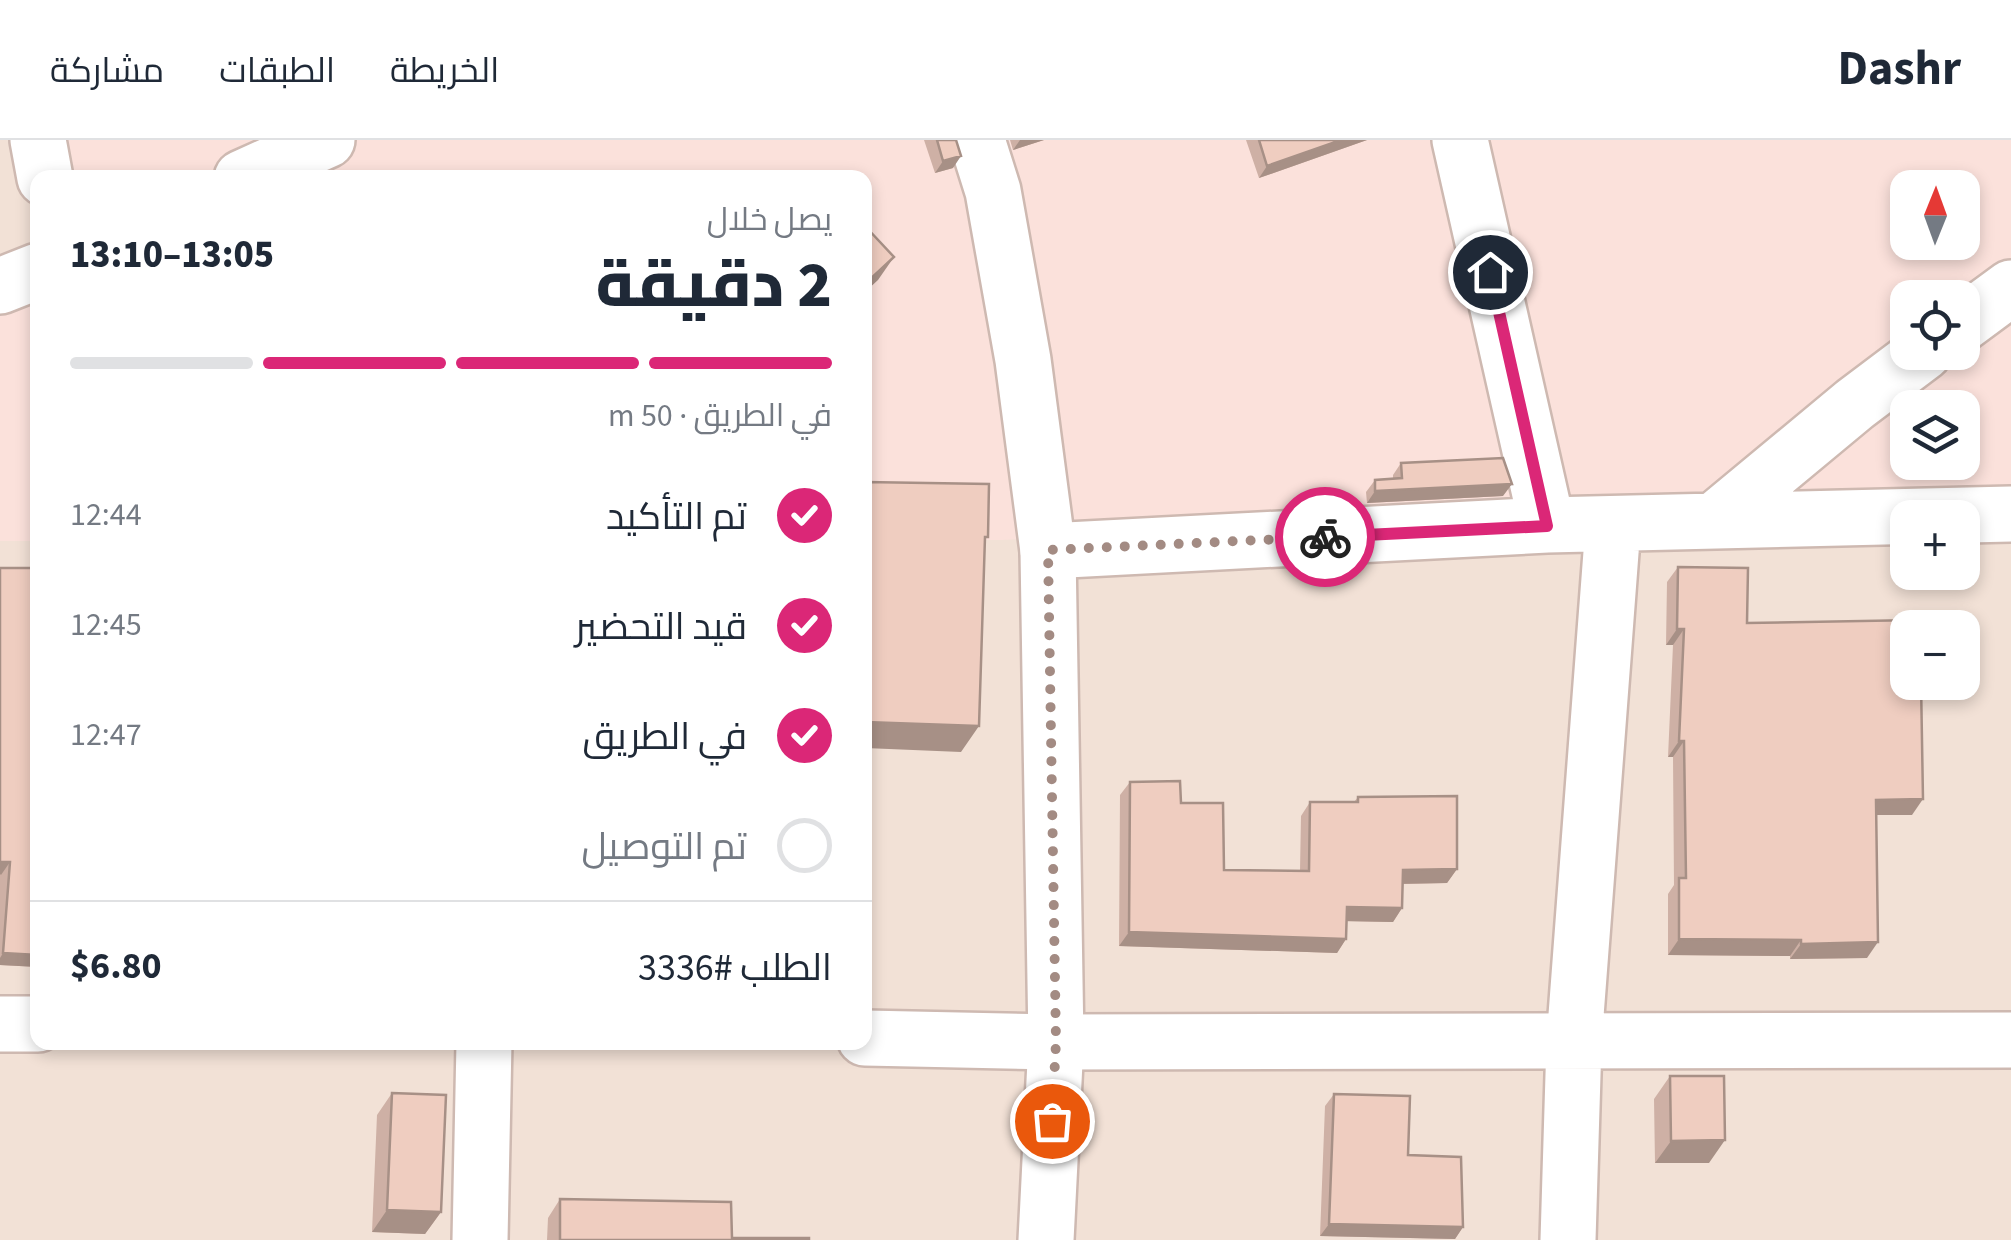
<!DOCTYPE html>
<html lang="ar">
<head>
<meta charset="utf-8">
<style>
	:root { --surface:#fff; --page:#f6f6f7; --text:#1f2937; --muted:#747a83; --line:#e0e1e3; --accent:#db2777 }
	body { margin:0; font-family:"Source Sans 3",Cairo,sans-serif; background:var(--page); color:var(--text); direction:rtl; height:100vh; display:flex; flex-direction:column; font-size:38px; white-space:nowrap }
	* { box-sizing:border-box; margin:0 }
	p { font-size:32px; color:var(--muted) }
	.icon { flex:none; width:55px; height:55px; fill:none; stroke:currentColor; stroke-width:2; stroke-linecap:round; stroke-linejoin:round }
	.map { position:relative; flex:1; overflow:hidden; direction:ltr }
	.details { position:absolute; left:30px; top:30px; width:842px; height:880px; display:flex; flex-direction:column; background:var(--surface); border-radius:20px; box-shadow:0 5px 15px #0003; direction:rtl }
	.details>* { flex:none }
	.needle { width:65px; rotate:1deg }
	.fabs { position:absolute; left:1890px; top:30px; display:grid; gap:20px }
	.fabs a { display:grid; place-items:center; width:90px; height:90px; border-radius:20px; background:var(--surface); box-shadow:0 5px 15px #0003; font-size:50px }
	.pin { position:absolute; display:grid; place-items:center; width:85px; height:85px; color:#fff; margin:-42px; border:5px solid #fff; border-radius:50%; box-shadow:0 2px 10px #0007 }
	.courier { position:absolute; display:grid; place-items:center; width:100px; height:100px; margin:-50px; border:8px solid #db2777; border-radius:50%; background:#fff; color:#222; box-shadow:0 2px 12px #0007 }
	.overview em { font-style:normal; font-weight:800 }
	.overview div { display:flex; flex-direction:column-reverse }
	.overview { display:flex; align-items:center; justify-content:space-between; height:170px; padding:0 40px }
	h1 { font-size:65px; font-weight:800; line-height:75px }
	.bar { display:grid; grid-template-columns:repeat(4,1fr); gap:15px 10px; align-content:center; height:120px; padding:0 40px }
	.bar i { height:12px; border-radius:8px; background:var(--line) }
	.bar .current { background:var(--accent) }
	.bar p { grid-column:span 4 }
	.line { display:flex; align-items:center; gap:25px; padding:0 40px; border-top:2px solid var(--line) }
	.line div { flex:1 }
	ol { padding:0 40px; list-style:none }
	li { display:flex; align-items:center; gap:30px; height:110px }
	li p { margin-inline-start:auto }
	li .icon { padding:10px; border-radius:50%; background:var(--accent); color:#fff; stroke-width:4 }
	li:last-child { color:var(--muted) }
	li i { width:55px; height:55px; border:5px solid var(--line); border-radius:50% }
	header { display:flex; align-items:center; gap:60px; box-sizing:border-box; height:140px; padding:0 50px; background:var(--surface); border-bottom:2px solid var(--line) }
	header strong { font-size:48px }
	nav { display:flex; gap:55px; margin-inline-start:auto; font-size:35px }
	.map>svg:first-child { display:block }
	.residential { fill:#f2e1d6; fill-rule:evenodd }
	.commercial { fill:#fbe1db; fill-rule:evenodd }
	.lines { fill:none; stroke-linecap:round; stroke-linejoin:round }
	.minor-casing { stroke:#ceb9b1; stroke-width:60 }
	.tertiary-casing { stroke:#ceb9b1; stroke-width:60 }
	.minor { stroke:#fff; stroke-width:55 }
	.tertiary { stroke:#fff; stroke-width:55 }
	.wall { fill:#ceb0a5 }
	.shaded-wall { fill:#a79086 }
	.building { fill:#efcdc0; stroke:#a79086; stroke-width:2.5 }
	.done { stroke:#a38b83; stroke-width:10; stroke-dasharray:0 18 }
	.route { stroke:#db2777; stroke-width:12 }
</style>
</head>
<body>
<header>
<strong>Dashr</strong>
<nav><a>الخريطة</a><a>الطبقات</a><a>مشاركة</a></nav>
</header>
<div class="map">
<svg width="2011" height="1100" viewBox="0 0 2011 1100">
	<rect width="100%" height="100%" fill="#fbf0e7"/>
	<path class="residential" d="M 0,0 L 2011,0 L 2011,1100 L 0,1100 ZM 38,38 L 865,38 L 865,902 L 38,902 ZM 1908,48 L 1962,48 L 1962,102 L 1908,102 ZM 1908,158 L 1962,158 L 1962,212 L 1908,212 ZM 1908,268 L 1962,268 L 1962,322 L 1908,322 ZM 1908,378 L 1962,378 L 1962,432 L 1908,432 ZM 1908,488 L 1962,488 L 1962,542 L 1908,542 Z"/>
	<path class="commercial" d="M 61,0 L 2011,0 L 2011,358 L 1001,400 L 865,400 L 865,38 L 68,38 ZM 1908,48 L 1962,48 L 1962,102 L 1908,102 ZM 1908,158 L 1962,158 L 1962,212 L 1908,212 ZM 1908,268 L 1962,268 L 1962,322 L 1908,322 Z
		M 37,150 L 37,401 L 0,401 L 0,165 Z"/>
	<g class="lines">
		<defs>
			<path id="minor" d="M 38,0 L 45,38
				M 977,0 L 993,51 L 1023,220 L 1048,411 L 1547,385 L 2011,374
				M 1460,0 L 1547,385
				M 242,38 L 327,0
				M 0,146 L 38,131
				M 1962,184 L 2011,148
				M 1714,381 L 1855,264 L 1924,212
				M 0,884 L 38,884
				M 865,898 L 1056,902 L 2011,900
				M 480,1100 L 484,902
				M 1568,1100 L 1574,902 L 1613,386"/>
			<path id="tertiary" d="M 1046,1100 L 1056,902 L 1048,411"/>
		</defs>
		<use href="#minor" class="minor-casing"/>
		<use href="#tertiary" class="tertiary-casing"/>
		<use href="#minor" class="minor"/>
		<use href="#tertiary" class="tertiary"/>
	</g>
	<path class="wall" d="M 924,0 L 956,0 L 953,28 L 935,33 Z
		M 1010,0 L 1044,0 L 1013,10 Z
		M 1246,0 L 1367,0 L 1259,38 Z
		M 1401,323 L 1503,356 L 1367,363 L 1366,352 L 1375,340 L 1393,339 L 1393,335 Z
		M 1678,427 L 1747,483 L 1912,675 L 1876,675 L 1867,818 L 1790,819 L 1790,816 L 1668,815 L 1668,754 L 1674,745 L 1673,617 L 1668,617 L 1673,505 L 1666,505 L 1667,442 Z
		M 0,428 L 38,428 L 38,827 L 0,825 Z
		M 1130,642 L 1181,663 L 1224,730 L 1300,731 L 1301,676 L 1310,662 L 1354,662 L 1358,657 L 1457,729 L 1447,743 L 1403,744 L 1402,768 L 1393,782 L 1347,781 L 1346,799 L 1337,813 L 1119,806 L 1120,655 Z
		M 1670,936 L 1709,1023 L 1655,1023 L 1654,959 Z
		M 392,953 L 441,1072 L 425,1094 L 372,1092 L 377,975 Z
		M 1334,954 L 1463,1087 L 1455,1099 L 1320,1096 L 1325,966 Z
		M 560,1059 L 732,1098 L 809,1100 L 547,1100 L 548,1078 Z"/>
	<path class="shaded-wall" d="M 1020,0 L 1044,0 L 1013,10 Z
		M 1341,0 L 1367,0 L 1259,38 L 1267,26 Z
		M 961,16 L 953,28 L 935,33 L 943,21 Z
		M 894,117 L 878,140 L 865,152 L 865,144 Z
		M 1512,344 L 1503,356 L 1367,363 L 1375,351 Z
		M 1677,489 L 1684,489 L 1673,505 L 1666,505 Z
		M 865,582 L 979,586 L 961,612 L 865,608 Z
		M 1679,601 L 1684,601 L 1673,617 L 1668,617 Z
		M 1923,659 L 1912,675 L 1865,675 L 1876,660 Z
		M 0,722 L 10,722 L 1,735 L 0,734 Z
		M 1457,729 L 1447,743 L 1394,744 L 1403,730 Z
		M 1347,767 L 1402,768 L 1393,782 L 1338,781 Z
		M 1129,792 L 1346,799 L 1337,813 L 1119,806 Z
		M 1679,799 L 1801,800 L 1790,816 L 1668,815 Z
		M 1878,802 L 1867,818 L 1790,819 L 1801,804 Z
		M 3,813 L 38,815 L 38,827 L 0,825 L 0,818 Z
		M 1725,1000 L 1709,1023 L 1655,1023 L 1671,1001 Z
		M 387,1070 L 441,1072 L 425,1094 L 372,1092 Z
		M 1329,1084 L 1463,1087 L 1455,1099 L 1320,1096 Z"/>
	<path class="building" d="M 937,0 L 956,0 L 961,16 L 943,21 Z
		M 1259,0 L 1341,0 L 1267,26 Z
		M 865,86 L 894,117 L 865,144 Z
		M 1503,318 L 1512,344 L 1375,351 L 1375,340 L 1402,338 L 1401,323 Z
		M 865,342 L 989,344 L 988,397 L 985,397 L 979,586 L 865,582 Z
		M 1678,427 L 1748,428 L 1747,483 L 1917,480 L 1917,488 L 1908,488 L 1908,542 L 1921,542 L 1923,659 L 1876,660 L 1878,802 L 1801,804 L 1801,800 L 1679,799 L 1679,738 L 1686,738 L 1684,601 L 1679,601 L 1684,489 L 1677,489 Z
		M 0,428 L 38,428 L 38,815 L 3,813 L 10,722 L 0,722 Z
		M 1180,641 L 1181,663 L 1223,663 L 1224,730 L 1309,731 L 1310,662 L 1358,662 L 1358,657 L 1457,656 L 1457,729 L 1403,730 L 1402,768 L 1347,767 L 1346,799 L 1129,792 L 1130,642 Z
		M 1670,936 L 1724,936 L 1725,1000 L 1671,1001 Z
		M 392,953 L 446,955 L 441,1072 L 387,1070 Z
		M 1334,954 L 1410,956 L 1408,1015 L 1461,1017 L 1463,1087 L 1329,1084 Z
		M 560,1059 L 731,1062 L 732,1098 L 809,1098 L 809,1100 L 560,1100 Z"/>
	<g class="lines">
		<path class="done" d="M 1052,981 L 1056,902 L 1048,410 L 1325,397"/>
		<path class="route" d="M 1325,397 L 1547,386 L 1490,132"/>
	</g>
</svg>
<div class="fabs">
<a><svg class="needle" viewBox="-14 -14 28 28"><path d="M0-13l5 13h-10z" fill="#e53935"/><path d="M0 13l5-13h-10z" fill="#747a83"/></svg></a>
<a><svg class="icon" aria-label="locate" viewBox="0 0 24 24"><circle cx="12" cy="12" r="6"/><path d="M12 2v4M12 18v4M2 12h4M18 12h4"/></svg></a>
<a><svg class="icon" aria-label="layers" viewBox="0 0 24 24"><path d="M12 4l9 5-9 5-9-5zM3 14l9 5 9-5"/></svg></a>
<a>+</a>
<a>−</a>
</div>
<div class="pin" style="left:1052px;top:981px;background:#ea580c"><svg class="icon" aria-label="bag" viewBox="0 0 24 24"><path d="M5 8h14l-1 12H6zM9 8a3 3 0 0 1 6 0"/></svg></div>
<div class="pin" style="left:1490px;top:132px;background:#1f2937"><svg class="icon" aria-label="home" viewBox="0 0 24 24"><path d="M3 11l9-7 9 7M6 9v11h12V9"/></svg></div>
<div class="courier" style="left:1325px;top:397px"><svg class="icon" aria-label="bike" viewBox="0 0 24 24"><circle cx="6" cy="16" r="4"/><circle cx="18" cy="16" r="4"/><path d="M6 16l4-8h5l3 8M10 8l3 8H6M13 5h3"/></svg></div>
<section class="details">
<div class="overview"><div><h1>2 دقيقة</h1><p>يصل خلال</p></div><em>13:05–13:10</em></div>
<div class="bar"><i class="current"></i><i class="current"></i><i class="current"></i><i></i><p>في الطريق · 50 m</p></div>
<ol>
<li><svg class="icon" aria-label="check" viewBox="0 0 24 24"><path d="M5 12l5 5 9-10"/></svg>تم التأكيد<p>12:44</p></li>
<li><svg class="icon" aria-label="check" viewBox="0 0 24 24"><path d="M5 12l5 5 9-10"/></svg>قيد التحضير<p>12:45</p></li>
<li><svg class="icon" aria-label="check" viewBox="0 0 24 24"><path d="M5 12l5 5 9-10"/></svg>في الطريق<p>12:47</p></li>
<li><i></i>تم التوصيل</li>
</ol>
<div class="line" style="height:130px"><div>الطلب #3336</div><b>$6.80</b></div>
</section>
</div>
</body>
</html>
